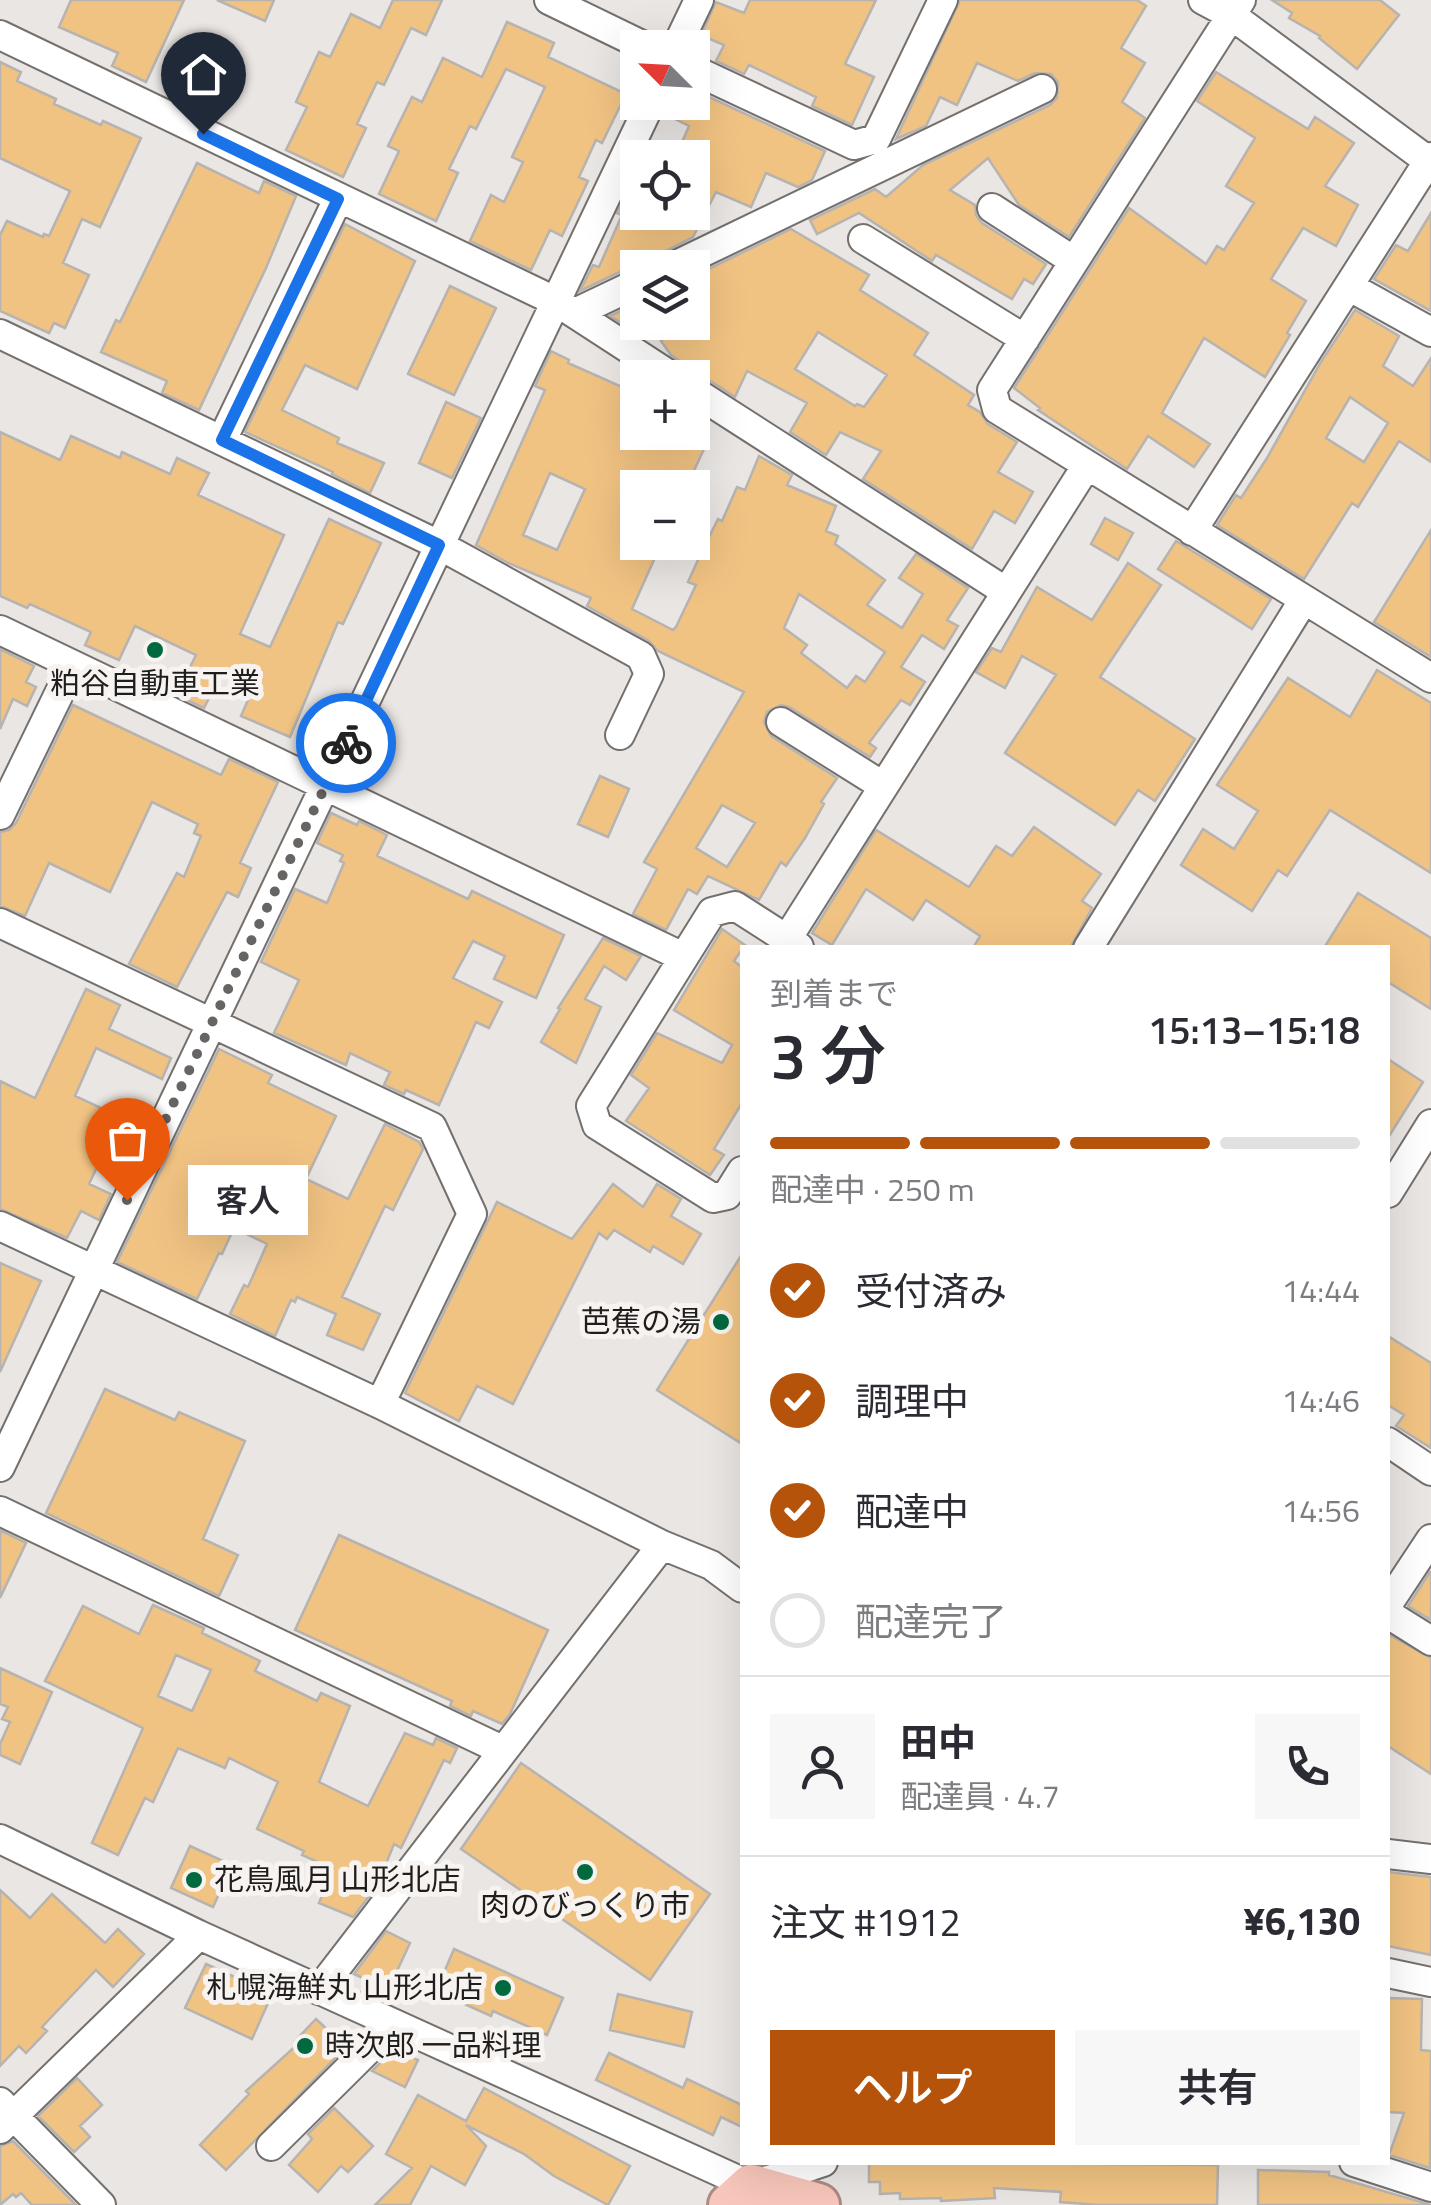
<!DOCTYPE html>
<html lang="ja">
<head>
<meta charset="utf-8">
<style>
	:root { --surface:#fff; --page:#f7f7f7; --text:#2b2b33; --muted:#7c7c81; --line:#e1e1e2; --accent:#b45309 }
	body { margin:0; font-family:"Titillium Web","Noto Sans JP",sans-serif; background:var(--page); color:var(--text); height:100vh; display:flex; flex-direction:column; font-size:38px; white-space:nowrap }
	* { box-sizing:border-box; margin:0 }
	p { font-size:32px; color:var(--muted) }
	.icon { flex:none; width:55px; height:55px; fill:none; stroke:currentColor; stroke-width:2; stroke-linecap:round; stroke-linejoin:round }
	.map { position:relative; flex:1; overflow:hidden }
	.panel { position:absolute; left:740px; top:945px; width:650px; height:1220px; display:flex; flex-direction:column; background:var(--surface); border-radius:0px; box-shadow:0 10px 40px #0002 }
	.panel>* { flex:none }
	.needle { width:65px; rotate:294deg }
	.controls { position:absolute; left:620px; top:30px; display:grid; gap:20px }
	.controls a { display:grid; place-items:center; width:90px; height:90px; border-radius:0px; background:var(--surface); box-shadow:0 10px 40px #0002; font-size:50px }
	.pin { position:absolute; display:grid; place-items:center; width:85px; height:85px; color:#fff; margin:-102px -42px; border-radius:50% 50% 50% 0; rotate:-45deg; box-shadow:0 0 10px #0007 }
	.pin .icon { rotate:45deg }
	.courier { position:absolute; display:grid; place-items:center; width:100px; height:100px; margin:-50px; border:8px solid #1a73e8; border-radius:50%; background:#fff; color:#222; box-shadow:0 2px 12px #0007 }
	.bubble { position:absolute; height:70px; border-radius:0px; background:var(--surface); box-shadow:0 10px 40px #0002; font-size:32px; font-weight:600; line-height:70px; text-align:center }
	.summary em { font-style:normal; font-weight:600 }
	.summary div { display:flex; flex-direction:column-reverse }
	.summary { display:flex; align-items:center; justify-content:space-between; height:170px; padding:0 30px }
	h1 { font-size:65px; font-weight:600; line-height:75px }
	.bar { display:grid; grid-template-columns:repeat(4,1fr); gap:15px 10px; align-content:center; height:120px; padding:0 30px }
	.bar i { height:12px; border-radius:8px; background:var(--line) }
	.bar .current { background:var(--accent) }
	.bar p { grid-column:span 4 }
	.line { display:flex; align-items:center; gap:25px; padding:0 30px; border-top:2px solid var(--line) }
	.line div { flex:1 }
	.round { display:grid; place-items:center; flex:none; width:105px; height:105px; border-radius:0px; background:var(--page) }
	ol { padding:0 30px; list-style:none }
	li { display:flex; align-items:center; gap:30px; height:110px }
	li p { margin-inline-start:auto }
	li .icon { padding:10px; border-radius:50%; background:var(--accent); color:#fff; stroke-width:4 }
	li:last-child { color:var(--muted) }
	li i { width:55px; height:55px; border:5px solid var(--line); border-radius:50% }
	.button { display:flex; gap:20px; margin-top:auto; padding:20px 30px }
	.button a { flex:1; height:115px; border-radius:0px; background:var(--accent); color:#fff; font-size:40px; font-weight:600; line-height:115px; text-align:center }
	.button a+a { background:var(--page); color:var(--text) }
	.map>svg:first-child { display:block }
	.building { fill:#f1c383; stroke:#b6b3b0; stroke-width:2.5; fill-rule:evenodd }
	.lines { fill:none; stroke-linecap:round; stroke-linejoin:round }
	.minor-casing { stroke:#74706d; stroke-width:32 }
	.highway-casing { stroke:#ac8b83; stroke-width:48 }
	.minor { stroke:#fff; stroke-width:28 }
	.highway { stroke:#f8c6ba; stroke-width:42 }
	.done { stroke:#676462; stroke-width:10; stroke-dasharray:0 18 }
	.route { stroke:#1a73e8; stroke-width:12 }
	.poi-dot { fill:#01693e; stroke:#f7f3f0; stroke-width:4 }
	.labels { text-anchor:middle; stroke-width:10; stroke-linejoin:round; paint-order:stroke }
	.poi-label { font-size:30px; fill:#201e1d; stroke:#f7f3f0 }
</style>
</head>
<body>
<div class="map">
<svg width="1431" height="2205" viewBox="0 0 1431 2205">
	<rect width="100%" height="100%" fill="#eae6e3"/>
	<path class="building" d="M 71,0 L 184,0 L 146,82 L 112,66 L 118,53 L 59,27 Z
		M 217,0 L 274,0 L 265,21 Z
		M 393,0 L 442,0 L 426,35 L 411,28 L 384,85 L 377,82 L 357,124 L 366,128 L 343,177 L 286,150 L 307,107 L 296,102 L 319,52 L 330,57 L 351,14 L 380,28 Z
		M 750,0 L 876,0 L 845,64 L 874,77 L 852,125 L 812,106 L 816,97 L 749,65 L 744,74 L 716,61 L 724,45 L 701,35 L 716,2 L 744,13 Z
		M 960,0 L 1137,0 L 1146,6 L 1121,48 L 1145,63 L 1122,102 L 1145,118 L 1069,237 L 1019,205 L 988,158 L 950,190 L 975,205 L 976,215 L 982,223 L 1046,264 L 1033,284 L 1024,279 L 1012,299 L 936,255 L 932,261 L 859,213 L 817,234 L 810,220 L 875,189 L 886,197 L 923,165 L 1050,105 L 1057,98 L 1058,82 L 1051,74 L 1035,73 L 1018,81 L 977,63 L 957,105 L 940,97 L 926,126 L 896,139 Z
		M 1272,0 L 1380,0 L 1399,15 L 1357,69 L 1319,38 L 1320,36 L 1289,18 L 1292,13 Z
		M 507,22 L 554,43 L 548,57 L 626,94 L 602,143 L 596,140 L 579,177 L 588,181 L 562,236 L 550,230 L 531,270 L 470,241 L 491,195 L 504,202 L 523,162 L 512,157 L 545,87 L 506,69 L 476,129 L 470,126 L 449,169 L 458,173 L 436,221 L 379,194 L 399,151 L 388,146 L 412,97 L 422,102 L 443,58 L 482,77 Z
		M 0,62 L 21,72 L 17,81 L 56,99 L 54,104 L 101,125 L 103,121 L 141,138 L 100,227 L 82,219 L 63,263 L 89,275 L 65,328 L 54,323 L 49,333 L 0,311 L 0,235 L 7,221 L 43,237 L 44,234 L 49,236 L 70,191 L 0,158 Z
		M 1216,72 L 1308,129 L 1315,117 L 1354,143 L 1325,186 L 1358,205 L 1336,246 L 1303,228 L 1271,279 L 1306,301 L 1287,333 L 1290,335 L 1265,377 L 1204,338 L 1162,413 L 1210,444 L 1194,467 L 1148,436 L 1127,469 L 1038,410 L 1040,408 L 1014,388 L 1129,208 L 1206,264 L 1217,246 L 1224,250 L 1254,203 L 1226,186 L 1255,138 L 1197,101 Z
		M 692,89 L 825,151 L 812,180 L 798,187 L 766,173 L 751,207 L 716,192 L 693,237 L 662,253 L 653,268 L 630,267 L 580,291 L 593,265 L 599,267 L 622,215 L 617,213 L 638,171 L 638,212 L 692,212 L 692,158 L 675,158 L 689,126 L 665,114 L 668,102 L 692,102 Z
		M 197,163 L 259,193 L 264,181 L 296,196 L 266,268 L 199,410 L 162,393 L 167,381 L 101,352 L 116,320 L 120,322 Z
		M 1431,213 L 1431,311 L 1374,279 L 1396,245 L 1408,251 Z
		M 345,224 L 415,261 L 357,389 L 305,365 L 282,410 L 339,438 L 337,443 L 384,463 L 370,493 L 332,474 L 333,472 L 245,432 Z
		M 791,229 L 869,275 L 860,290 L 928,333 L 914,355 L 974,395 L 968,405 L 980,412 L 988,424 L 1017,442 L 998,472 L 1033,492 L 1015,523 L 994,511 L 972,549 L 863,479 L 881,451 L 840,432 L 826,455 L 790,432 L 807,403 L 747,371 L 735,397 L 701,375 L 690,373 L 684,364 L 671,355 L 661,341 L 692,322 L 692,277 ZM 818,332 L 887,375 L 864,407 L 857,404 L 855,406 L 795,369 Z
		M 450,286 L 496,308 L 454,395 L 408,374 Z
		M 638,303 L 638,318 L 625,325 L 610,316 Z
		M 1355,310 L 1399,336 L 1383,366 L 1413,386 L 1431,358 L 1431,462 L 1399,441 L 1358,507 L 1352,503 L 1304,579 L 1217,525 L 1236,495 L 1241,498 L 1267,458 L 1321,362 ZM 1350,397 L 1388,423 L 1364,462 L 1326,438 Z
		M 551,351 L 569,360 L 568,363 L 638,394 L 638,432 L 697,432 L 709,438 L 686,488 L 638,488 L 638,542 L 662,542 L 632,609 L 673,630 L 676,627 L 696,585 L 688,582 L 701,553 L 718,519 L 722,521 L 737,487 L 745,490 L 759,456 L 792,475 L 787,485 L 836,506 L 826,531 L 838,536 L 835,544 L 885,580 L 867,605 L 902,628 L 923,594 L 899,578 L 916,554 L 968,588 L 947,620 L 958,626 L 944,649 L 922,635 L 901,667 L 925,682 L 910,705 L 901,700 L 869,743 L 876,748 L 870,757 L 789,707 L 781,705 L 767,712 L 764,722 L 771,736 L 837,778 L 821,802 L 824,804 L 805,838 L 786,866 L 781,862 L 759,900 L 708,876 L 697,894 L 688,889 L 666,930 L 633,914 L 657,869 L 644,862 L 744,692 L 658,651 L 649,641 L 587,606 L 591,598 L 508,563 L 476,545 L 545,390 L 535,386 ZM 550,473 L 585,489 L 557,550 L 523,535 ZM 799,594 L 885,652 L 865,682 L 856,676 L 847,688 L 801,653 L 807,645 L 784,628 ZM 722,805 L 755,823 L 727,867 L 696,848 Z
		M 446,402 L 481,418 L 452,478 L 419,463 Z
		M 0,432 L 60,460 L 71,436 L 120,458 L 122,452 L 170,474 L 177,458 L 209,473 L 198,495 L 284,535 L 240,634 L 270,647 L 329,519 L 381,543 L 343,624 L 338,622 L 290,737 L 241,716 L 255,684 L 223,670 L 204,708 L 176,695 L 196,655 L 135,626 L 119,660 L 85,645 L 91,632 L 30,604 L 27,608 L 0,596 Z
		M 1105,518 L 1133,533 L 1118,560 L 1091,544 Z
		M 1431,530 L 1431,657 L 1374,622 Z
		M 1176,541 L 1271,599 L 1252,629 L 1158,569 Z
		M 1128,563 L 1161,585 L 1100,677 L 1195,739 L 1155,801 L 1138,790 L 1115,825 L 1005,753 L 1056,675 L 1022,656 L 1005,688 L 976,672 L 992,648 L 1001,652 L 1037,587 L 1092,620 Z
		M 0,649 L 34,666 L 26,682 L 36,687 L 27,706 L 13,699 L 0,729 Z
		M 1377,670 L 1431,703 L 1431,873 L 1330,810 L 1287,876 L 1278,870 L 1252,911 L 1181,865 L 1203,829 L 1234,849 L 1258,811 L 1217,785 L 1288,678 L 1350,717 Z
		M 73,705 L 221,775 L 229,759 L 278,782 L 240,863 L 251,868 L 238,897 L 227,892 L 177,987 L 129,964 L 177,873 L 184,877 L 201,836 L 194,833 L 198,824 L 152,802 L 110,892 L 49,863 L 25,916 L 0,906 L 0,832 L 9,830 L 16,823 Z
		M 600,776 L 629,789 L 608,837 L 578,824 Z
		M 331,813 L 357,825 L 359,821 L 387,835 L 377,856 L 468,899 L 472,891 L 564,935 L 536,998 L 494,979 L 505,956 L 473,941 L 453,978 L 502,1002 L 489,1028 L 476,1022 L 439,1105 L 406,1090 L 404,1094 L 384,1085 L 390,1072 L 350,1053 L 346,1065 L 274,1033 L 299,980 L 261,962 L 295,889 L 327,903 L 344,863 L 340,861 L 343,855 L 317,843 Z
		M 1034,827 L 1101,874 L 1082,901 L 1092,908 L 1070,948 L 973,948 L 980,936 L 926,900 L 913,920 L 866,889 L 832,945 L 812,933 L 876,830 L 969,887 L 996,846 L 1012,856 Z
		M 1358,893 L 1431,938 L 1431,1009 L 1388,982 L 1388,948 L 1324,948 Z
		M 722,929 L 745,945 L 734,961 L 742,967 L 742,1103 L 714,1149 L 724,1155 L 710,1175 L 626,1121 L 649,1088 L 631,1075 L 657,1033 L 722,1063 L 732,1045 L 674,1010 Z
		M 603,938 L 641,956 L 626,980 L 604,966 L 585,999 L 601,1007 L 576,1063 L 541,1042 L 560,1009 L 558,1008 Z
		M 86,989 L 120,1005 L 109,1029 L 171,1058 L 162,1079 L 96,1048 L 75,1096 L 131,1122 L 121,1143 L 111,1138 L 89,1184 L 111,1194 L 99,1220 L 81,1211 L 67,1238 L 0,1209 L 0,1081 L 35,1098 Z
		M 219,1049 L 272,1075 L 268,1083 L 336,1116 L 306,1179 L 348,1199 L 385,1124 L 419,1142 L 423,1149 L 393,1210 L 385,1206 L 342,1297 L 380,1314 L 363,1350 L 327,1335 L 336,1314 L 297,1297 L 295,1302 L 291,1300 L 275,1336 L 230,1314 L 244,1285 L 248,1287 L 267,1244 L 234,1228 L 222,1254 L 219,1253 L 197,1299 L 117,1262 Z
		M 1388,1059 L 1423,1082 L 1388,1138 Z
		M 613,1184 L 643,1207 L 657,1184 L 681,1199 L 671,1216 L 701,1234 L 683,1264 L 653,1246 L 650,1252 L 614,1230 L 607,1239 L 599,1233 L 513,1404 L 477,1386 L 459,1421 L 405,1393 L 497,1202 L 572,1239 Z
		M 742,1254 L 742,1444 L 657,1390 Z
		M 0,1263 L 41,1281 L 0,1372 Z
		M 1388,1336 L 1431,1363 L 1431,1448 L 1396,1426 L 1404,1415 L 1388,1405 Z
		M 105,1389 L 175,1420 L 179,1412 L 245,1441 L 203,1539 L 238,1555 L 219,1596 L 46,1513 Z
		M 0,1530 L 26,1543 L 0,1598 Z
		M 339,1535 L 548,1630 L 510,1714 L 502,1724 L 473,1711 L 471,1716 L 450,1706 L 452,1701 L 295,1630 Z
		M 1430,1572 L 1431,1572 L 1431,1620 L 1408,1606 Z
		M 153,1605 L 204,1628 L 202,1633 L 260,1661 L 255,1671 L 317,1701 L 321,1693 L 350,1706 L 319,1782 L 368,1806 L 405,1733 L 433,1745 L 436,1738 L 457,1748 L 450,1763 L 444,1760 L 401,1848 L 394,1844 L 377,1886 L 353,1917 L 319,1903 L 333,1869 L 302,1855 L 304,1851 L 257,1829 L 278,1782 L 229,1758 L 225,1768 L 178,1748 L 153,1802 L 145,1798 L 118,1855 L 92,1843 L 143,1728 L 45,1681 L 83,1606 L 139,1634 ZM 176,1655 L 211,1670 L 192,1711 L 158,1696 Z
		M 1388,1634 L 1431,1658 L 1431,1774 L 1388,1746 Z
		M 0,1668 L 52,1692 L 20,1764 L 0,1755 L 0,1744 L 10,1722 L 2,1719 L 8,1707 L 0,1704 Z
		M 521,1763 L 710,1894 L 650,1980 L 461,1849 Z
		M 190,1846 L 232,1865 L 213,1907 L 171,1888 Z
		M 1388,1872 L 1431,1877 L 1431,1955 L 1388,1946 Z
		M 0,1890 L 30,1918 L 52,1894 L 105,1943 L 118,1929 L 144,1954 L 113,1987 L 96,1970 L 42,2027 L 47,2031 L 26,2053 L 19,2046 L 0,2066 Z
		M 386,1931 L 410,1943 L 388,1990 L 354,1974 Z
		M 454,1949 L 563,1998 L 547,2035 L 493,2011 L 491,2016 L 436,1991 Z
		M 206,1964 L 272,1994 L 252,2039 L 185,2008 Z
		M 618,1994 L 692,2012 L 684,2047 L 610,2030 Z
		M 1388,1998 L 1422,1999 L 1421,2050 L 1431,2051 L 1430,2168 L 1389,2155 L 1404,2113 L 1388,2112 Z
		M 316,2019 L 346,2047 L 226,2170 L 200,2145 L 249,2094 L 246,2091 L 298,2044 L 295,2041 Z
		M 394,2049 L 418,2060 L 405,2087 L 372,2071 Z
		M 609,2053 L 683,2088 L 687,2079 L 742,2105 L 742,2127 L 721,2117 L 713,2135 L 596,2080 Z
		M 77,2078 L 102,2105 L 80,2126 L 90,2137 L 74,2152 L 38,2116 Z
		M 484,2088 L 630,2166 L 608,2205 L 554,2176 L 524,2154 L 466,2125 L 486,2146 L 465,2185 L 431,2166 L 410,2205 L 375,2205 L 412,2168 L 386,2154 L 418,2095 L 466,2121 Z
		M 334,2108 L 373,2146 L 348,2172 L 341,2166 L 318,2192 L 289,2165 L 312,2139 L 308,2134 Z
		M 13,2141 L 76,2205 L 32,2205 L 21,2193 L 16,2197 L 13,2194 L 0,2205 L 0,2146 Z
		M 869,2162 L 1218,2165 L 1217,2205 L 1098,2205 L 1060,2202 L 1061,2192 L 994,2188 L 995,2198 L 941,2201 L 941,2198 L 900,2199 L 900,2193 L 880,2194 L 880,2182 L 869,2182 Z
		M 1258,2170 L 1329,2172 L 1329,2175 L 1431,2205 L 1258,2205 Z"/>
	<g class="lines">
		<defs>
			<path id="minor" d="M 549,0 L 648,48
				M 1203,0 L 1231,15 L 1431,163
				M 1241,0 L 992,390 L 997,409 L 1431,678
				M 0,35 L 557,302 L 674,378
				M 676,48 L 699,0
				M 692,69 L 854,145 L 876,139 L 943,0
				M 992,208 L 1074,261
				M 863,239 L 1025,339
				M 670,268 L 1042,89
				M 1350,287 L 1431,332
				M 575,313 L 638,283
				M 0,334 L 439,545 L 641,656 L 649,674 L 620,735
				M 692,390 L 1005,591
				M 222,440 L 338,199
				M 1192,531 L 1431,157
				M 0,630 L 683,957
				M 781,722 L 883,786
				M 0,815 L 73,665
				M 0,923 L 432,1127 L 472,1214 L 380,1404
				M 787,939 L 1087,465
				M 1088,948 L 1303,601
				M 742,1171 L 727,1195 L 713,1198 L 597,1125 L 591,1106 L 712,912 L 735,906 L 799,947
				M 1388,1193 L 1431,1124
				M 0,1226 L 380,1404 L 662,1545 L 711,1565 L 742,1588
				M 1388,1442 L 1431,1471
				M 0,1467 L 651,102
				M 0,1511 L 502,1750
				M 1388,1604 L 1431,1539
				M 1388,1614 L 1431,1641
				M 0,1839 L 199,1935 L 751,2186 L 823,2162
				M 1388,1854 L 1431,1859
				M 1388,1973 L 1431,1982
				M 319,1990 L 662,1545
				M 0,2102 L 101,2205
				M 0,2129 L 199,1935
				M 271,2146 L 393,2025
				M 1354,2162 L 1431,2187"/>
			<path id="highway" d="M 730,2205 L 751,2186 L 818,2205"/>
		</defs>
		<use href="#minor" class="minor-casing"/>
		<use href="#highway" class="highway-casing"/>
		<use href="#minor" class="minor"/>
		<use href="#highway" class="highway"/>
	</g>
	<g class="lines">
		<path class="done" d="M 127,1200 L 346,743"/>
		<path class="route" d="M 203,134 L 338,199 L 222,440 L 439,545 L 346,743"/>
	</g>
	<g class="poi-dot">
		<circle cx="155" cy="650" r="10"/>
		<circle cx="721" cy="1322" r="10"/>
		<circle cx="585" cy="1872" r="10"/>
		<circle cx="194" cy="1880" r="10"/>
		<circle cx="503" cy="1988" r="10"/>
		<circle cx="305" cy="2046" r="10"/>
	</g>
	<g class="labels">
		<g class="poi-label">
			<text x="155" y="694">粕谷自動車工業</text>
			<text x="701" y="1332" text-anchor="end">芭蕉の湯</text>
			<text x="214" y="1890" text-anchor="start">花鳥風月 山形北店</text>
			<text x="585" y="1916">肉のびっくり市</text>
			<text x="483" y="1998" text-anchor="end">札幌海鮮丸 山形北店</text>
			<text x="325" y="2056" text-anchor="start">時次郎 一品料理</text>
		</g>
	</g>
</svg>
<div class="controls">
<a><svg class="needle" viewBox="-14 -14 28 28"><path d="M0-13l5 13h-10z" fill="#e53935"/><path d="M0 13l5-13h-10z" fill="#7c7c81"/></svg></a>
<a><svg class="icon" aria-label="locate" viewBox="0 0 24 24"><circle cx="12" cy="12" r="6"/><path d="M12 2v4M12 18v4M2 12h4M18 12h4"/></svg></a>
<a><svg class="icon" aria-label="layers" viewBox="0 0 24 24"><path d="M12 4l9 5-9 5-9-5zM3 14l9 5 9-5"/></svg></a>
<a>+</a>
<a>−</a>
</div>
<div class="pin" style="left:127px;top:1200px;background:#ea580c"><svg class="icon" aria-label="bag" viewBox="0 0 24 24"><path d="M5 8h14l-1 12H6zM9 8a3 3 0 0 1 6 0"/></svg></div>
<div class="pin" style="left:203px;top:134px;background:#1f2937"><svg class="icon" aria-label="home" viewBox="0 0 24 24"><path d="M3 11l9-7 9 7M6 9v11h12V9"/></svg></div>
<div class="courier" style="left:346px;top:743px"><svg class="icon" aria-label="bike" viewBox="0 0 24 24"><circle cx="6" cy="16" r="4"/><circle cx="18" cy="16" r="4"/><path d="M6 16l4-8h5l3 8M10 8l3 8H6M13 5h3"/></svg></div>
<div class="bubble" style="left:188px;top:1165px;width:120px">客人</div>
<section class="panel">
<div class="summary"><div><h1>3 分</h1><p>到着まで</p></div><em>15:13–15:18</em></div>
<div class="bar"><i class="current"></i><i class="current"></i><i class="current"></i><i></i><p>配達中 · 250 m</p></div>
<ol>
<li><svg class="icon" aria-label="check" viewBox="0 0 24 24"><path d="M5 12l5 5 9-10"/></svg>受付済み<p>14:44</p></li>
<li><svg class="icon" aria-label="check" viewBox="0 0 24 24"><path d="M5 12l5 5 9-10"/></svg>調理中<p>14:46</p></li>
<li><svg class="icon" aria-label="check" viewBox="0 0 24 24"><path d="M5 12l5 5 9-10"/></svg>配達中<p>14:56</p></li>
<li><i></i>配達完了</li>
</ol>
<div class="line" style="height:180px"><a class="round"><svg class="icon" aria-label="person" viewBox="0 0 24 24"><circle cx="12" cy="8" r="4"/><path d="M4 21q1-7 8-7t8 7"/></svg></a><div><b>田中</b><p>配達員 · 4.7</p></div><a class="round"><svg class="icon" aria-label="phone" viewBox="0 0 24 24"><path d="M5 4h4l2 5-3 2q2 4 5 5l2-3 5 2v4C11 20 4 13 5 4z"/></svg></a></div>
<div class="line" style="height:130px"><div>注文 #1912</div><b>¥6,130</b></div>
<div class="button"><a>ヘルプ</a><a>共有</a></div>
</section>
</div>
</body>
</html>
